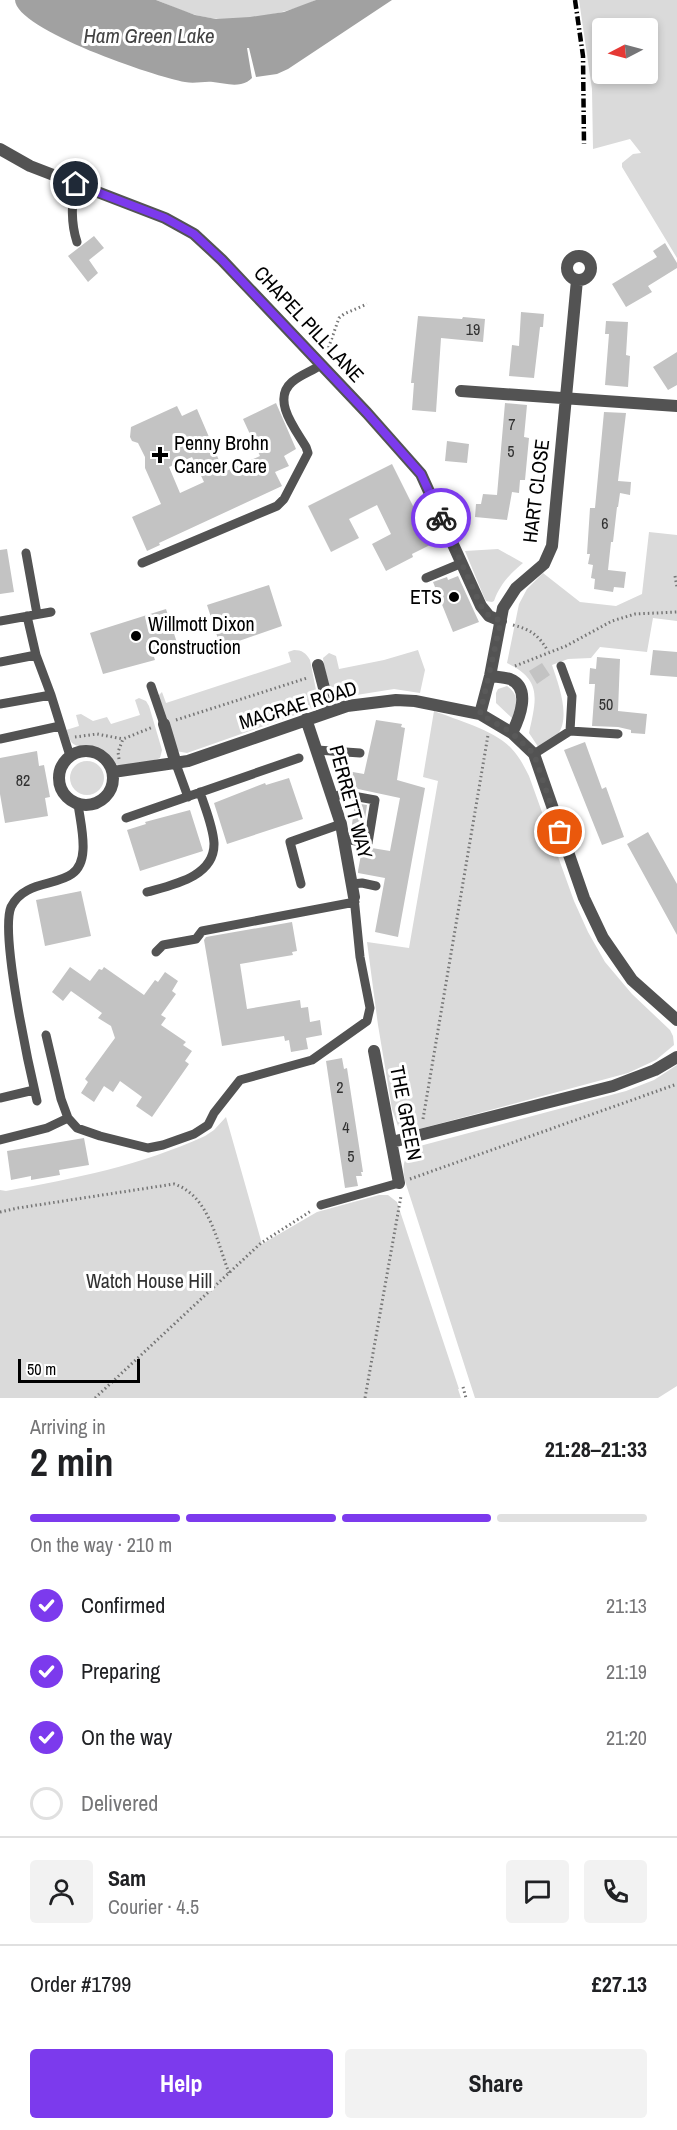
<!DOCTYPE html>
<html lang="en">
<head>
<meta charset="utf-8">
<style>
	:root { --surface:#fff; --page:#f2f2f2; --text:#202124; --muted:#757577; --line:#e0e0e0; --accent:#7c3aed }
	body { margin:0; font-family:"Archivo Narrow",sans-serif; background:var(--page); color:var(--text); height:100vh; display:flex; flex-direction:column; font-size:22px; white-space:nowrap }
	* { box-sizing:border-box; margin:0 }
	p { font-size:20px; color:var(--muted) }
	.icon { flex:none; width:33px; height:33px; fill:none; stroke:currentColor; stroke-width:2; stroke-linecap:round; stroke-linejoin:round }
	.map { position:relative; height:1398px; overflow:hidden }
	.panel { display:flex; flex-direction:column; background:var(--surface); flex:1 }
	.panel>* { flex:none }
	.needle { width:39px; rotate:264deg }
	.controls { position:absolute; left:592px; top:18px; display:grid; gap:12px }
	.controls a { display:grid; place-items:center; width:66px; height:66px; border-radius:6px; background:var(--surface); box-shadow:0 3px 9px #0003; font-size:30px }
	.scale { position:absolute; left:18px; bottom:15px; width:122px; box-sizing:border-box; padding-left:6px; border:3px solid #000; border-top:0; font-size:16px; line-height:21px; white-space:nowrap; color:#000; -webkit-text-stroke:4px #fff; paint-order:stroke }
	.pin { position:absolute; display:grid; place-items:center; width:51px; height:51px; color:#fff; margin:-26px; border:3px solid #fff; border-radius:50%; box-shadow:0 2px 6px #0007 }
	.courier { position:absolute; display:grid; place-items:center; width:60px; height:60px; margin:-30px; border:4px solid #7c3aed; border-radius:50%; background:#fff; color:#222; box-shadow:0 2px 8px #0007 }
	.head em { font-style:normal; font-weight:800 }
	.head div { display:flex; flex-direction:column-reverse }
	.head { display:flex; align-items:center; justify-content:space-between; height:102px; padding:0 30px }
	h1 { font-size:39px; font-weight:800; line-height:45px }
	.bar { display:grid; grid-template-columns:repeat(4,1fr); gap:9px 6px; align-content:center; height:72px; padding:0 30px }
	.bar i { height:8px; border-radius:4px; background:var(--line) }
	.bar .current { background:var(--accent) }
	.bar p { grid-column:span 4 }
	.line { display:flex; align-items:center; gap:15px; padding:0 30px; border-top:2px solid var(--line) }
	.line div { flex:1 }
	.round { display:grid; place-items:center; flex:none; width:63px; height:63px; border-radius:6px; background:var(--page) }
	ol { padding:0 30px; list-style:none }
	li { display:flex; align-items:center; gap:18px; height:66px }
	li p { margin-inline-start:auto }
	li .icon { padding:6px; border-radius:50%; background:var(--accent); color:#fff; stroke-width:4 }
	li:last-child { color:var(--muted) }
	li i { width:33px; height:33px; border:3px solid var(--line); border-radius:50% }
	.button { display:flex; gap:12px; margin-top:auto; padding:12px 30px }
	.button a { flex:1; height:69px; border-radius:6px; background:var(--accent); color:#fff; font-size:24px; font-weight:800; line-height:69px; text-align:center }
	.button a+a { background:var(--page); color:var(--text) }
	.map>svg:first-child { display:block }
	.green { fill:#dadada; fill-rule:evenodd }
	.water { fill:#a1a1a1 }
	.building { fill:#c3c3c3; fill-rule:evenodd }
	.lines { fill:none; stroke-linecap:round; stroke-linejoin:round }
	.path { stroke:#757575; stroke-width:3; stroke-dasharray:1.5 3; stroke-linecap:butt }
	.lane { stroke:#535353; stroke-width:9 }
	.street { stroke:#535353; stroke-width:12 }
	.rail { stroke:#000; stroke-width:4.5; stroke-dasharray:9 3 1.5 3; stroke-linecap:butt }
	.done { stroke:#595959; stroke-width:6; stroke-dasharray:0 10.8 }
	.route { stroke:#7c3aed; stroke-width:8 }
	.poi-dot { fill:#000; stroke:#fff; stroke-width:2 }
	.labels { text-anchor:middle; stroke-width:6; stroke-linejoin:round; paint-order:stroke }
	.number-label { font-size:16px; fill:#313131 }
	.street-label { font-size:20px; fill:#000; stroke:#fff }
	.poi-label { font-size:20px; fill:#000; stroke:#fff; text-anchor:start }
	.park-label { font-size:20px; fill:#313131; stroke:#fff }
	.water-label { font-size:21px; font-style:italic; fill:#424242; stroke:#fff }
</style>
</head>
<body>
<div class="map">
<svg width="677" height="1398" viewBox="0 0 677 1398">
	<rect width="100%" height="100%" fill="#fff"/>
	<path class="green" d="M 156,0 L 316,0 C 287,14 237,24 205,17 C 188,14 172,6 156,0 Z
		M 579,0 L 677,0 L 677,258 L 622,167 L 622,163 L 633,154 L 641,153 L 630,139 L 593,149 L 592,89 ZM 603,28 L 648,28 L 648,74 L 603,74 Z
		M 649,532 L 677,535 L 677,621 L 653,618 L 647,652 L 600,647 L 591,658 L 568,659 L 552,665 C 558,683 571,716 558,734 C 554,740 544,744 539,748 L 529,733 C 536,700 543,680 507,663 L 519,604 L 527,589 L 543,573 L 580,602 L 616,606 L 642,594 Z
		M 498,549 L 523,563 C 510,574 500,584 494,601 L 492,602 L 486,601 L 484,597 L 465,551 Z
		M 294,650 C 302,650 306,653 310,660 L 318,700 L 312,709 L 187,753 L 176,751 L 158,696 L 162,692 L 166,703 L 291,662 L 288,652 Z
		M 418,650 L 425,670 L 420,693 L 394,689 L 344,697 L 338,693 L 335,687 L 330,688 L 324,666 L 323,658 L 329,653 L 336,656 L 339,669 L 384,660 Z
		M 507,686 C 520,695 517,705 512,718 L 496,703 L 496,693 L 498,689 Z
		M 139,698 L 146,701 L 149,706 L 162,750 L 160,758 C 151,762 121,769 113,763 C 107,758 103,751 94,748 C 77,743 73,752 66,730 L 79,726 L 76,715 L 81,714 L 93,721 L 107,717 L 111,724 L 140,715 L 135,700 Z
		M 434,711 C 457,720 494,730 511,748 C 519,756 524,766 529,776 L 574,901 L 588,932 L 605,962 L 632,994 L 670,1030 L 673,1036 L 674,1045 L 656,1060 L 628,1073 L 408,1132 L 398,1126 L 392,1109 L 378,1025 L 367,942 L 409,948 L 438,781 L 423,777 Z
		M70 778a17 17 0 1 1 34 0a17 17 0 1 1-34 0Z
		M 677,1065 L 677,1386 L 658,1398 L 475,1398 L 405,1181 C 402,1165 403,1157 416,1147 L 626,1091 L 654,1080 Z
		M 226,1117 L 262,1244 L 317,1212 L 379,1195 L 388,1195 L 397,1202 L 459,1389 L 458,1389 L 461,1398 L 0,1398 L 0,1190 L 6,1191 C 76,1178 139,1166 205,1136 L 214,1130 Z"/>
	<path class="water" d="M 15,0 L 156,0 L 195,15 L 216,19 L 250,17 L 284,12 L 316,0 L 392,0 L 288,69 L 277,74 L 256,77 L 249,48 L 247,48 L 252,78 C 249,81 246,83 241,84 C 232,86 222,83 213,82 C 204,81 195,84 185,82 C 156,77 16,30 15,0 Z"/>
	<path class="building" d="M 94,236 L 104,248 L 89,260 L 98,273 L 88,282 L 68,256 Z
		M 665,243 L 677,263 L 677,268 L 648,286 L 652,292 L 626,307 L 612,284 L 657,257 L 653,251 Z
		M 521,312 L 544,314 L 543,327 L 540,327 L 534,378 L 509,376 L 512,345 L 519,346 Z
		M 418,316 L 462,319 L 463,317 L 485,319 L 483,342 L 441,338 L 436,412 L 412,410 L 414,383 L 411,383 Z
		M 606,321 L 628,322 L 626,355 L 630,356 L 628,387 L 605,385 L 609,334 L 605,334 Z
		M 677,352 L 677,385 L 668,390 L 653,367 Z
		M 276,403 L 296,449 L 284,456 L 289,466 L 275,472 L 282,486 L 159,543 L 160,545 L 147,551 L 132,517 L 161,504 L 145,468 L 145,457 L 138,443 L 132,441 L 130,437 L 131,427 L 177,406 L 182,416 L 197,409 L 224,472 L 260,456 L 243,419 ZM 192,457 L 204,482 L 180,493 L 169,467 Z
		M 505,403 L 527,405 L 524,437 L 529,438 L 525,480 L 520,480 L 519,493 L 512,492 L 507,520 L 475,517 L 476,504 L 481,504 L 483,494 L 497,495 Z
		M 604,412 L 626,413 L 618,481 L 631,482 L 630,495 L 620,493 L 618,507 L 617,507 L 613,542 L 611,542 L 608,570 L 626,572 L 624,588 L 614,587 L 613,592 L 594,589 L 595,579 L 591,578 L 593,565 L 588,564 L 590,554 L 587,554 L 590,508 L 595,508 Z
		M 447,441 L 469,444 L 467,463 L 445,461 Z
		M 392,464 L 432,544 L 412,554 L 413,557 L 386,571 L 372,544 L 391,534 L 377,505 L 349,519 L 359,538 L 331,552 L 308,506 Z
		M 7,549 L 14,592 L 0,594 L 0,550 Z
		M 458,576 L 479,622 L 453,632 L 433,582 L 447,577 L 448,580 Z
		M 269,585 L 282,626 L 236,642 L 236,640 L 220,645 L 207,605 Z
		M 166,609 L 179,649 L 154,657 L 155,660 L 103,674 L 90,633 Z
		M 653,650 L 677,652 L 677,677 L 650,675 Z
		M 597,657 L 620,659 L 618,711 L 647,714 L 645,734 L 631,733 L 631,730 L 618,727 L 592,726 L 595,684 L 589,684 L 590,668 L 596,669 Z
		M 542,663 L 550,675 L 537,684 L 529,671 Z
		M 376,720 L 402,724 L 401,727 L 405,728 L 397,780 L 425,788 L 398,937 L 375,932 L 385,878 L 358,873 L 358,871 L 362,849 L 372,848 L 390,851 L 400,798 L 344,786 L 347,771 L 364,774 Z
		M 585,742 L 602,789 L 606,787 L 624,837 L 602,845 L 564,750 Z
		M 37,751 L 39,766 L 44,765 L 50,797 L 45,798 L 48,816 L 5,823 L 0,794 L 0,758 Z
		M 289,778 L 303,819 L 227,844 L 214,803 L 265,783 L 266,785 Z
		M 355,803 L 367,805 L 363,833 L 351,831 Z
		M 190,810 L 203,851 L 140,871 L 127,830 L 146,824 L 145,822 Z
		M 648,832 L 677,884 L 677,935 L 627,844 Z
		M 81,891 L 91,936 L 45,946 L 36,900 Z
		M 292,922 L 297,951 L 292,952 L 293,955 L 240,964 L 247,1009 L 300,1000 L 301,1008 L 308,1007 L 310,1022 L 320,1020 L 322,1035 L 306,1038 L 308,1049 L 291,1052 L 289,1040 L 285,1041 L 284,1036 L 222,1046 L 204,940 L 206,937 Z
		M 70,967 L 90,981 L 99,969 L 102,970 L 104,967 L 144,995 L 155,980 L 158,982 L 165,972 L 178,981 L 172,991 L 176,994 L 161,1015 L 166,1018 L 161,1025 L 186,1042 L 183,1045 L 192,1051 L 185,1061 L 189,1064 L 152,1117 L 136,1106 L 142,1097 L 120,1081 L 113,1092 L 104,1086 L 94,1102 L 81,1093 L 88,1082 L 85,1079 L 115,1038 L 111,1026 L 98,1018 L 102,1013 L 71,991 L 63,1001 L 52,992 Z
		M 342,1058 L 344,1069 L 347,1068 L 363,1172 L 361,1172 L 362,1176 L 356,1176 L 358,1186 L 345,1188 L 326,1061 Z
		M 84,1138 L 89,1165 L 59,1170 L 60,1175 L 31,1180 L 31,1176 L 11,1180 L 7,1151 Z"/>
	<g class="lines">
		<path class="path" d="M 327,352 L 339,318 L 344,314 L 367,304
			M 675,576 L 677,587
			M 513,625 C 532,630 538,635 548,651
			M 515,666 L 566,646 L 612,621 L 635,614 L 677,612
			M 176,720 L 307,678
			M 75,737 L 97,734 L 123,739
			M 119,759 L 118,752 L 123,739 L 153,727
			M 423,1119 L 488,735
			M 410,1179 L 677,1084
			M 0,1212 L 18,1208 L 174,1184 C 209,1195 217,1242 229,1273
			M 463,1387 L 466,1398
			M 95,1398 L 261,1243 L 311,1211
			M 365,1398 L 401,1196"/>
		<path class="lane" d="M 76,184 C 71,202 71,224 77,242
			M 26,553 L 37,614
			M 142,563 L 277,506 L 284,499 L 308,453 L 306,447 C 296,430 271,400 292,382 C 300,375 312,371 321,365
			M 426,578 L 462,563
			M 27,616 L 36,655 L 51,695 L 70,756
			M 0,621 L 51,612
			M 0,662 L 36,655
			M 561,666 L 572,696 L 570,731
			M 151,686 L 164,724
			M 0,704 L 51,695
			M 0,739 L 60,726
			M 317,750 L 360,753
			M 534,754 L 570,731 L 618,734
			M 176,764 L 188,797
			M 333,797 L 342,794 L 375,800 L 368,843 L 344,839
			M 126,818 L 299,758
			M 301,884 L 290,842 L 341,824
			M 352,884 L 362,883 L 376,886
			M 147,892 C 172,885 215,877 214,843 C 213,826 205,808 200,792
			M 156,952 L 163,945 L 196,939 L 202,931 L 355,902
			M 46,1035 L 61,1099 L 68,1118 L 77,1128 L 100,1136 L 148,1148 L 163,1145 L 194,1134 L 208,1125 L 214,1113 L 240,1080 L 312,1060 L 367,1021 L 370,1008 L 360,957 L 354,897
			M 0,1098 L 34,1090
			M 37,1101 C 29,1067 0,934 11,907 C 29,871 81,895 83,850 C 84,835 80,819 78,804
			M 0,1140 L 47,1128 L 68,1118
			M 321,1205 L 399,1183"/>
		<path class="street" d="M 0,149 L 30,166 L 165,218 L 194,234 L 222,260 L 367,413 L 421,474 L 481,606 L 489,616 L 501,621
			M567 268a12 12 0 1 1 24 0a12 12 0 1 1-24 0Z
			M 461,391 L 677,406
			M 318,665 L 330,711
			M 490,676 C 497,677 504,677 510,679 C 532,688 519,719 512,733
			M 480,714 L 490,676 L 503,608 L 516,588 L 544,564 L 552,546 L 577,280
			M 306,719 L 341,824 L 354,897
			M 164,724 L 176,764
			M59 778a27 27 0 1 1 54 0a27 27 0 1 1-54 0Z
			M 113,772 L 188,761 L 347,706 L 396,700 L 415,701 L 480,714 L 512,733 L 534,754 L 584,898 L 603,938 L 632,980 L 677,1020
			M 374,1051 L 399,1183
			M 392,1142 L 613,1086 L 655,1070 L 677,1057"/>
		<path class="rail" d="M 575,0 L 583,56 L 584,144"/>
	</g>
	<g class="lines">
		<path class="done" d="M 441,518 L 481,606 L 489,616 L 501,621 L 480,714 L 512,733 L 534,754 L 560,832"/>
		<path class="route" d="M 76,184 L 165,218 L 194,234 L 222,260 L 367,413 L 421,474 L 441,518"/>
	</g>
	<g class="poi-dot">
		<path d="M157 446h6v6h6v6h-6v6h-6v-6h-6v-6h6z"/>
		<circle cx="454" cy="597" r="6"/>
		<circle cx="136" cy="636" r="6"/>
	</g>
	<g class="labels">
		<g class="number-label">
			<text x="473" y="335">19</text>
			<text x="512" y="430">7</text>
			<text x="511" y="457">5</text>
			<text x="605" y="529">6</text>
			<text x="606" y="710">50</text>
			<text x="23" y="786">82</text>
			<text x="340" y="1093">2</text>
			<text x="346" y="1133">4</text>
			<text x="351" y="1162">5</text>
		</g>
		<g class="street-label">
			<text transform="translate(309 324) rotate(47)" y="7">CHAPEL PILL LANE</text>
			<text transform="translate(536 491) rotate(-83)" y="7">HART CLOSE</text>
			<text transform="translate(298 705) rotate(-17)" y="7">MACRAE ROAD</text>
			<text transform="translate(351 802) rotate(75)" y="7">PERRETT WAY</text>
			<text transform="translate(406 1113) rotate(79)" y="7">THE GREEN</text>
		</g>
		<g class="poi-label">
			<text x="174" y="450">Penny Brohn<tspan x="174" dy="23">Cancer Care</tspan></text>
			<text x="442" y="604" text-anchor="end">ETS</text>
			<text x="148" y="631">Willmott Dixon<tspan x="148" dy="23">Construction</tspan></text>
		</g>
		<g class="park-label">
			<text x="149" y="1288">Watch House Hill</text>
		</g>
		<g class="water-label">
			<text x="149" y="43">Ham Green Lake</text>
		</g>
	</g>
</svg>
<div class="controls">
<a><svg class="needle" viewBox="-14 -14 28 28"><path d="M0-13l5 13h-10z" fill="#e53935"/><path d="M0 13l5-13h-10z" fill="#757577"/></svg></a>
</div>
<div class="scale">50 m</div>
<div class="pin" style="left:560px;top:832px;background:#ea580c"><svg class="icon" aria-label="bag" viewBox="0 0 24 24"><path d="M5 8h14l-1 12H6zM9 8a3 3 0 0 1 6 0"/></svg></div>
<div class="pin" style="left:76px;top:184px;background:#1f2937"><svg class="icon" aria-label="home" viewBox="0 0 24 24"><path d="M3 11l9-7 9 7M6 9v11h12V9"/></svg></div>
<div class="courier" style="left:441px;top:518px"><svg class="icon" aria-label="bike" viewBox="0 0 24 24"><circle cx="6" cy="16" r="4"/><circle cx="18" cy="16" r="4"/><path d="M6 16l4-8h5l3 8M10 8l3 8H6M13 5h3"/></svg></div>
</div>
<section class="panel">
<div class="head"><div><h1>2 min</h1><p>Arriving in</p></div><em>21:28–21:33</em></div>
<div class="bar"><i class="current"></i><i class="current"></i><i class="current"></i><i></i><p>On the way · 210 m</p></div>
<ol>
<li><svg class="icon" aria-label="check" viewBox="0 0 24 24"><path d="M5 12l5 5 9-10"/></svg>Confirmed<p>21:13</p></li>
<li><svg class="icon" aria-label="check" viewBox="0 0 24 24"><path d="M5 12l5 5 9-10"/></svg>Preparing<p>21:19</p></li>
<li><svg class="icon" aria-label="check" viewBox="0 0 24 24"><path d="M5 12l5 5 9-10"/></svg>On the way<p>21:20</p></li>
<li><i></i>Delivered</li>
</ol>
<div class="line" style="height:108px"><a class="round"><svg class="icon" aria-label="person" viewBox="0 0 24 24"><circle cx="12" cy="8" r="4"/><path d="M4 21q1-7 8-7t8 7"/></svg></a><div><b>Sam</b><p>Courier · 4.5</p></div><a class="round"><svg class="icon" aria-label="chat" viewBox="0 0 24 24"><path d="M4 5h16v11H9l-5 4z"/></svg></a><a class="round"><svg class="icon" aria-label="phone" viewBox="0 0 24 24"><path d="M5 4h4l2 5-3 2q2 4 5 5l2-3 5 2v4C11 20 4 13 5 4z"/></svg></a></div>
<div class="line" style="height:78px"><div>Order #1799</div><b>£27.13</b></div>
<div class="button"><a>Help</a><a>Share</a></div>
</section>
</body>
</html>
